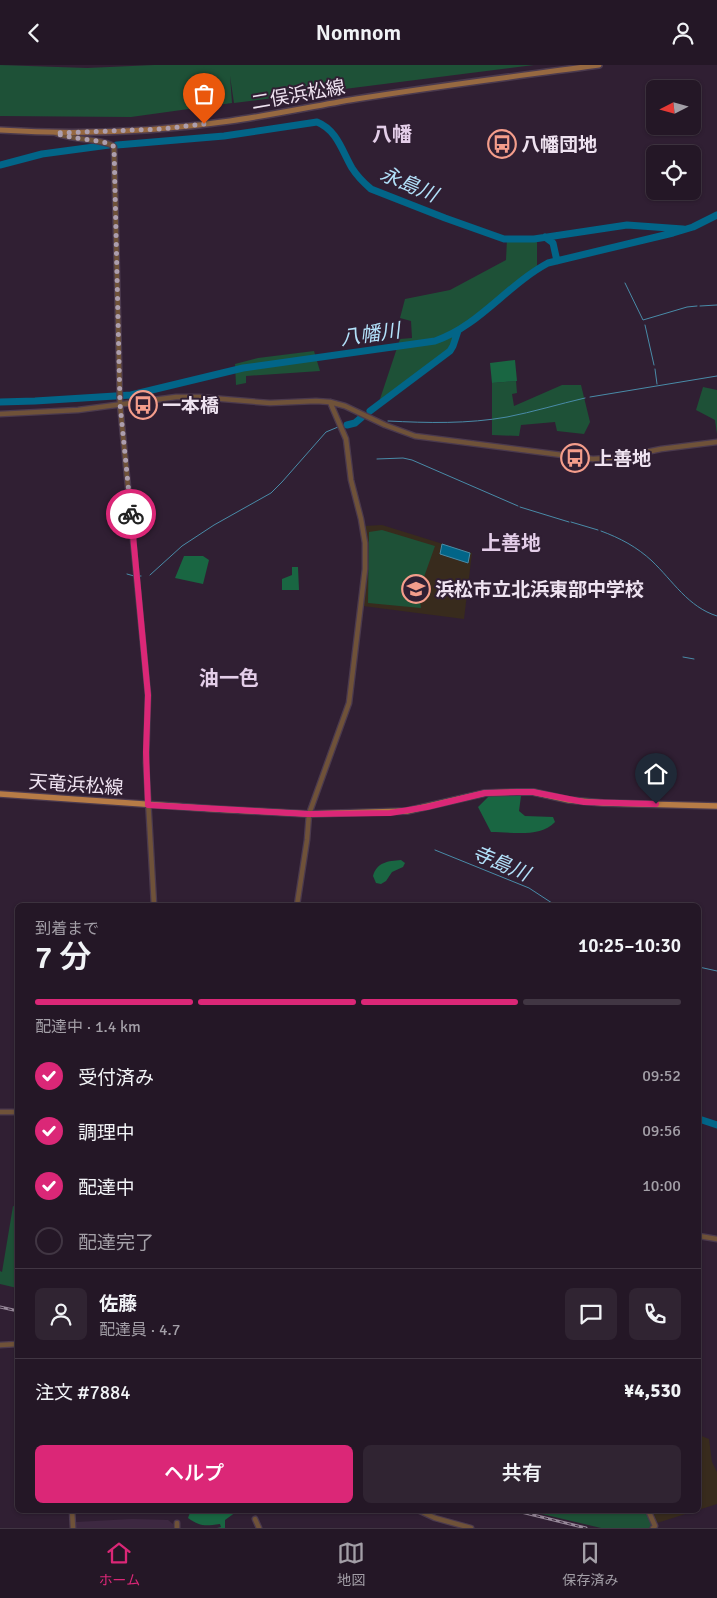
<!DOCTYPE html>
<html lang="ja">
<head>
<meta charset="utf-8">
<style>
	:root { --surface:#241726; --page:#302432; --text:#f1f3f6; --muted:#a39fa7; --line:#413643; --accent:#db2777 }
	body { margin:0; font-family:Signika,"Noto Sans JP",sans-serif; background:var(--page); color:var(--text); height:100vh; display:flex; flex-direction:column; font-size:19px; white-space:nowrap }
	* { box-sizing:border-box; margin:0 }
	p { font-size:16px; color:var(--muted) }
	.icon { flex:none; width:28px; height:28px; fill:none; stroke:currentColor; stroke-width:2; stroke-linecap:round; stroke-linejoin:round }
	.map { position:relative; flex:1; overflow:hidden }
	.drawer { position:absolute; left:15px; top:838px; width:686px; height:610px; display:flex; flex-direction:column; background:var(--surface); border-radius:8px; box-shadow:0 1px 4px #0004,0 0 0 1px var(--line) }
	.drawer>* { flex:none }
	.needle { width:32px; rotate:264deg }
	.controls { position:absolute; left:646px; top:15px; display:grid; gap:10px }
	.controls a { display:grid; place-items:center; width:55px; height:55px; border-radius:8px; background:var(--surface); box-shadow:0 1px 4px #0004,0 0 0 1px var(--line); font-size:25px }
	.pin { position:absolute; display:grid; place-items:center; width:42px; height:42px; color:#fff; margin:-51px -21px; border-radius:50% 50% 50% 0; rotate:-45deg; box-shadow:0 0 5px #0007 }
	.pin .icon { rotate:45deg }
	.courier { position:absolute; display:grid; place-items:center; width:50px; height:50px; margin:-25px; border:4px solid #db2777; border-radius:50%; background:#fff; color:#222; box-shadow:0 1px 6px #0007 }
	.overview em { font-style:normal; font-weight:600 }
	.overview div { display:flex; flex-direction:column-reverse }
	.overview { display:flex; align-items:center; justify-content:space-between; height:85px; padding:0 20px }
	h1 { font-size:32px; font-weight:600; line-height:38px }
	.bar { display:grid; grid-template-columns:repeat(4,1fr); gap:8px 5px; align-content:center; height:60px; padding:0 20px }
	.bar i { height:6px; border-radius:4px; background:var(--line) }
	.bar .current { background:var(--accent) }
	.bar p { grid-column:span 4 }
	.line { display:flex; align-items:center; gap:12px; padding:0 20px; border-top:1px solid var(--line) }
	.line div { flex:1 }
	.round { display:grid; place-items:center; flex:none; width:52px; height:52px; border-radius:8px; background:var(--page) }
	ol { padding:0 20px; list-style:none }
	li { display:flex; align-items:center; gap:15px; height:55px }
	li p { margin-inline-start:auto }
	li .icon { padding:5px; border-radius:50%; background:var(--accent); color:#fff; stroke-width:4 }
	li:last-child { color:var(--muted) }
	li i { width:28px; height:28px; border:2px solid var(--line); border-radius:50% }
	.primary-button { display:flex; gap:10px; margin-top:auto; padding:10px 20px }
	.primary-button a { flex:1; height:58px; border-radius:8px; background:var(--accent); color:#fff; font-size:20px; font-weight:600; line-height:58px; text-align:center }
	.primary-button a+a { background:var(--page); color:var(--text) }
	header { display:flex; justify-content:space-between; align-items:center; height:65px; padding:0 20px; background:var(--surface); font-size:22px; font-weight:600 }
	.tab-bar { display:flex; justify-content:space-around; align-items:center; height:70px; border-top:1px solid var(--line); background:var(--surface); font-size:14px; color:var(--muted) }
	.tab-bar a { display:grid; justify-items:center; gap:2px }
	.tab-bar .current { color:var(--accent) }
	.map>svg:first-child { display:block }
	.built { fill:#3d2841 }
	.education { fill:#382b1d }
	.green { fill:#1e5137 }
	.forest { fill:#196642 }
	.water { fill:#026588; stroke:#498ba8 }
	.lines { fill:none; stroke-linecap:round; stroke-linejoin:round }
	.stream { stroke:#498ba8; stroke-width:1 }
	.river { stroke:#026588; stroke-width:7 }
	.tertiary-casing { stroke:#4b3a4e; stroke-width:7 }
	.secondary-casing { stroke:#4b3a4e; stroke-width:8 }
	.primary-casing { stroke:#4b3a4e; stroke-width:8 }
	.tertiary { stroke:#6f5239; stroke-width:4.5 }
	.secondary { stroke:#976941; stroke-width:5 }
	.primary { stroke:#b67b46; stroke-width:5.5 }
	.rail-casing { stroke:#968899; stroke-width:3 }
	.rail { stroke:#301f33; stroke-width:1; stroke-dasharray:4; stroke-linecap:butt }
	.done { stroke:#ac9eae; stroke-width:5; stroke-dasharray:0 9 }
	.route { stroke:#db2777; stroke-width:6 }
	.labels { text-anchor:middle; stroke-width:4; stroke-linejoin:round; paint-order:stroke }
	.street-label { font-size:19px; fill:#efe3f1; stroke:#301f33 }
	.poi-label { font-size:19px; font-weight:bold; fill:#efe3f1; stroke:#301f33; text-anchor:start }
	.neighbourhood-label { font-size:20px; font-weight:bold; fill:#e4cee9; stroke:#301f33 }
	.water-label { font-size:20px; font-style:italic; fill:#b3e2fb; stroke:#301f33 }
</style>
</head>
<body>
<header><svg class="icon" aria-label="back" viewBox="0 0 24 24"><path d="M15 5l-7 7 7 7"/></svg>Nomnom<svg class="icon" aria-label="person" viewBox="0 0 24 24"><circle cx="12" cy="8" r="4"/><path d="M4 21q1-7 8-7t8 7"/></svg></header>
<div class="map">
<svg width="717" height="1463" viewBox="0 0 717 1463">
	<rect width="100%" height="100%" fill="#301f33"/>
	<path class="built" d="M 132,1454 L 168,1455 L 173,1459 L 173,1463 L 76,1463 L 76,1457 Z"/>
	<path class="education" d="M 382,460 L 472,488 L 464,554 L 363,541 L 367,507 L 367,479 L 364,461 Z
		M 699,1370 L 709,1374 L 712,1397 L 717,1407 L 717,1439 L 657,1458 L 649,1445 L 699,1445 Z"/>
	<path class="green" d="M 0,0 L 87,3 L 154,0 L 534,0 L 234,38 L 230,11 L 232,38 L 131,52 L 0,51 Z
		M 507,174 L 537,177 L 537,201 L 470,254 L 450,283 L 379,337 L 400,274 L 412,273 L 411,256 L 400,253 L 405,234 L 450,225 L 506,195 Z
		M 314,286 L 320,306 L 246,311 L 246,318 L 236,320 L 235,299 L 258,293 Z
		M 516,316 L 517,328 L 512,329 L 514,341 L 562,320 L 581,320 L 590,357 L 584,369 L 557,366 L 555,357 L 521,360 L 519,371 L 492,370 L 492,318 Z
		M 703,322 L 717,325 L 717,369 L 715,355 L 696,345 Z
		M 382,465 L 435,481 L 419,526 L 421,543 L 368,538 L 369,467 Z
		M 13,1141 L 17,1142 L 17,1223 L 0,1219 L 0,1206 L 2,1207 Z
		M 525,1445 L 645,1445 L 652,1459 L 649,1463 L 601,1463 Z"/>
	<path class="forest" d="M 515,295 L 517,316 L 492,318 L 490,298 Z
		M 184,491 L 203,491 L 209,495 L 203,519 L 175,513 Z
		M 292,502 L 298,502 L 299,525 L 282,525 L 282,514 L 292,510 Z
		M 490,730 L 521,731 L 519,746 L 525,751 L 553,752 L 555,757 C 541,773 510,767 491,767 L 478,742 Z
		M 401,795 L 405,798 L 403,802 L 392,807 L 386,816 L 381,819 L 376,818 L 373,811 C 377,797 388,796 401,795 Z
		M 191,1445 L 236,1445 L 236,1447 L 225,1455 L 225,1463 L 217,1463 L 221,1462 L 220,1459 C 205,1461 201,1462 188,1453 Z"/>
	<path class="water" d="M 442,479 L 470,488 L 468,498 L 440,489 Z"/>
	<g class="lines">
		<path class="stream" d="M 625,218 L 643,255 L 687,242 L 697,241
			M 700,241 L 717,240
			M 645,260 L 654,300
			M 655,304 L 657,319
			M 590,332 L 717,311
			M 388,356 C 428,358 468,359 507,352 C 533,347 559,339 585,333
			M 342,361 L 347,360
			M 377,394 L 403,393 L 412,395 L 518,441
			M 520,442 L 569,457
			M 571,457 L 598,465
			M 601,466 C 620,473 637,482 652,496 C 673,516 688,542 717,551
			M 127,509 L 134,511
			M 150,510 L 182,481 L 214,460 L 271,428 L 282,417 L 326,367 L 338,362
			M 139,511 L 141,511
			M 683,592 L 694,594
			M 435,785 L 529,823 L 555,840
			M 699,902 L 717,906"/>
		<path class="river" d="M 117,80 L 224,71 L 317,57 C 337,65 342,86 352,103 C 357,111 364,118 371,124 L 445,153 L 504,174 L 534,174 L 627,160 L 683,164
			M 0,100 L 42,89 L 109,80
			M 545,172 L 553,178 L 557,196
			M 0,337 L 35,336 L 131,330 L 243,303 L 435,276 C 479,261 507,220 548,198 L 673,168 L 693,162 L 717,150
			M 370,346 L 450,286 L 453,281 L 458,266
			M 347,360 L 355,358 L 362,352
			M 699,1054 L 717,1060"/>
		<defs>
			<path id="tertiary" d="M 56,68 C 70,75 108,74 114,82 L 120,339 L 148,630 L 146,698 L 154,840
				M 0,349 L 78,345 L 176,332 L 199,332 L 270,338 L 316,336 L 330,337 L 345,341 L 385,360 L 415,371 L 593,394 L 622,392 L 661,384 L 717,377
				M 297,840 L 307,775 L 309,749 L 349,638 L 365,504 L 365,478 L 361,454 L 351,415 L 346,374 L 330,337
				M 0,1047 L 18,1047
				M 699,1171 L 717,1174
				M 0,1280 L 18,1279
				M 72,1445 L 73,1463
				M 418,1445 L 435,1453 L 471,1463
				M 648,1445 L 655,1461 L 653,1463
				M 255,1454 L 259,1463
				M 177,1458 L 177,1463"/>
			<path id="secondary" d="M 0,65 C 76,70 154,67 230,56 C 272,50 314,41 356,34 C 437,21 518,11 599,0"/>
			<path id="primary" d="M 0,729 L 215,744 L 309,749 L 407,746 L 485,728 L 517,727 L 533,727 L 569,735 L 603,738 L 717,741"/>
		</defs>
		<use href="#tertiary" class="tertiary-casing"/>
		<use href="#secondary" class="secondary-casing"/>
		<use href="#primary" class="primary-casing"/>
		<use href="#tertiary" class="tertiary"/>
		<use href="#secondary" class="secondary"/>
		<use href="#primary" class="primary"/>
		<defs>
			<path id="rail" d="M 0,1242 L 18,1246
				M 513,1445 L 586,1463"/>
		</defs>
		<use href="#rail" class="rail-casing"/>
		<use href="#rail" class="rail"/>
	</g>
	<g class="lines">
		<path class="done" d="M 131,449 L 120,339 L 114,82 C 108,74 70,75 56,68 L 161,64 L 204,59"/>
		<path class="route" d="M 131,449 L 148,630 L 146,687 L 148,740 L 309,749 L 390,748 L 427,742 L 485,728 L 517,727 L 533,727 L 584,737 L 656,739"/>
	</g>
	<defs>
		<symbol id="bus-ring" viewBox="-11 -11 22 22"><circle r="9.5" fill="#301f33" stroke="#f49d8b" stroke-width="1.5"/><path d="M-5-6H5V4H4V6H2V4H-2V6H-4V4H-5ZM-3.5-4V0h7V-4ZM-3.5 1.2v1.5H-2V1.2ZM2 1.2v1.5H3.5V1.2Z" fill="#f49d8b"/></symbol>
		<symbol id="school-ring" viewBox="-11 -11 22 22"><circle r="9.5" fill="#301f33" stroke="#f49d8b" stroke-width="1.5"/><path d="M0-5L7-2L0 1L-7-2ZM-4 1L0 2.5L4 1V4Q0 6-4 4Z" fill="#f49d8b"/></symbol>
	</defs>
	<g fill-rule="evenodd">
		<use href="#bus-ring" x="486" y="63" width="32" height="32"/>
		<use href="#bus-ring" x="127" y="324" width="32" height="32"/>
		<use href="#bus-ring" x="559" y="377" width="32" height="32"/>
		<use href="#school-ring" x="400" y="508" width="32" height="32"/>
	</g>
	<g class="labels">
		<g class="street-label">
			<text transform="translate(298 29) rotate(-10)" y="7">二俣浜松線</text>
			<text transform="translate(76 719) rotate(4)" y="7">天竜浜松線</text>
		</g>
		<g class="poi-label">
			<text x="521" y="86">八幡団地</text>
			<text x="162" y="347">一本橋</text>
			<text x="594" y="400">上善地</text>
			<text x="435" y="531">浜松市立北浜東部中学校</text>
		</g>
		<g class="neighbourhood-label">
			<text x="392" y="76">八幡</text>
			<text x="511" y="485">上善地</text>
			<text x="229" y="620">油一色</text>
		</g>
		<g class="water-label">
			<text transform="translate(409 119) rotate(23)" y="7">永島川</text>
			<text transform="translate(370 269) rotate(-8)" y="7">八幡川</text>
			<text transform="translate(501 798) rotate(23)" y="7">寺島川</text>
		</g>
	</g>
</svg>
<div class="controls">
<a><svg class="needle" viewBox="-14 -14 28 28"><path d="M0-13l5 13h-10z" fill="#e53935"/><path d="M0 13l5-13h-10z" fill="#a39fa7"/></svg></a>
<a><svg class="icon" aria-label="locate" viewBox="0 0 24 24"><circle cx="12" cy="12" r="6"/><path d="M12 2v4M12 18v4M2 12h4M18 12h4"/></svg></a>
</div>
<div class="pin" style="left:204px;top:59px;background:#ea580c"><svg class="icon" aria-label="bag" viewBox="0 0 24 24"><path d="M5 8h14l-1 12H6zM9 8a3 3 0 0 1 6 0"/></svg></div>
<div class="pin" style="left:656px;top:739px;background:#1f2937"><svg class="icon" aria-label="home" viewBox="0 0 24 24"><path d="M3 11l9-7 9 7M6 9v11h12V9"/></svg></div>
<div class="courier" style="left:131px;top:449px"><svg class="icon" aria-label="bike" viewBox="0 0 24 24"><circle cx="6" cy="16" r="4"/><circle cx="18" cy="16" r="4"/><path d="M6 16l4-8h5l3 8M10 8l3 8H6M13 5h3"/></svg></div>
<section class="drawer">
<div class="overview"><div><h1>7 分</h1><p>到着まで</p></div><em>10:25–10:30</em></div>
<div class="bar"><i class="current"></i><i class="current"></i><i class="current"></i><i></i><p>配達中 · 1.4 km</p></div>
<ol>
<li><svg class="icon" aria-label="check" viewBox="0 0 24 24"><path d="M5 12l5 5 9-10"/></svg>受付済み<p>09:52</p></li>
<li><svg class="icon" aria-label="check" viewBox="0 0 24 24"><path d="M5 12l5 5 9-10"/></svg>調理中<p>09:56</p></li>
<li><svg class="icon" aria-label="check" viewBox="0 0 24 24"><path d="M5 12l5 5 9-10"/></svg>配達中<p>10:00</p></li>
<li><i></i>配達完了</li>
</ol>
<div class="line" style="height:90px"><a class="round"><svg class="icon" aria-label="person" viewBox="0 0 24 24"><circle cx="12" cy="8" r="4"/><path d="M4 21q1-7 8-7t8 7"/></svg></a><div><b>佐藤</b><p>配達員 · 4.7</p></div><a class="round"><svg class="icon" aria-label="chat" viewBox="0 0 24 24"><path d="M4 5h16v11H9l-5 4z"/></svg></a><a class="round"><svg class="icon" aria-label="phone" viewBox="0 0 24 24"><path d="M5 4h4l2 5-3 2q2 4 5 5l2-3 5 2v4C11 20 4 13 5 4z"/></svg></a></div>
<div class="line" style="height:65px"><div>注文 #7884</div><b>¥4,530</b></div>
<div class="primary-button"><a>ヘルプ</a><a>共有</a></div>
</section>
</div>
<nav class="tab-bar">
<a class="current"><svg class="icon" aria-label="home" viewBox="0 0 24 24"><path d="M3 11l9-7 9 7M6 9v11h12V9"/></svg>ホーム</a>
<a><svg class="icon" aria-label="map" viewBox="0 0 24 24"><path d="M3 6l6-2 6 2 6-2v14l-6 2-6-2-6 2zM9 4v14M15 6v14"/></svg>地図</a>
<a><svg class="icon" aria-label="saved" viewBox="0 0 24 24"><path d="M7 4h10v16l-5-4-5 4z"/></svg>保存済み</a>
</nav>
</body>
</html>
